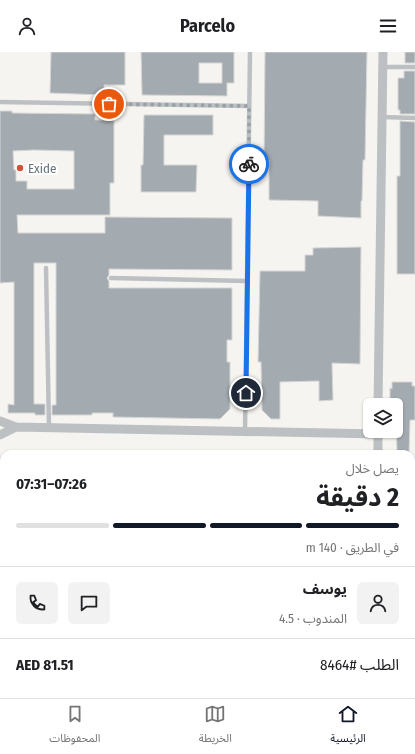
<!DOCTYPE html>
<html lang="ar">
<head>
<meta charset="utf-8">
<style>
	:root { --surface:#fff; --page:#f2f2f2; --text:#202124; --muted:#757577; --line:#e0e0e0; --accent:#111827 }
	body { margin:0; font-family:"Fira Sans Condensed","Noto Sans Arabic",sans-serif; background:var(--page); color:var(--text); direction:rtl; height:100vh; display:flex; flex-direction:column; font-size:15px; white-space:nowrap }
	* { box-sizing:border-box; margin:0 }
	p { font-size:13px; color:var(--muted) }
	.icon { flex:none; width:22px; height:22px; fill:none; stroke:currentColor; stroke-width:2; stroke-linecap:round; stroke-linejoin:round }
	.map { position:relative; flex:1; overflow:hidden; direction:ltr }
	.panel { position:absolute; left:0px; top:398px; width:415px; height:248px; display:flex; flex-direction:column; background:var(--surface); border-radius:12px 12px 0 0; box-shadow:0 1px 3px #0004; direction:rtl }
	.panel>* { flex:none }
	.tools { position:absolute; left:363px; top:346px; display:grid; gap:8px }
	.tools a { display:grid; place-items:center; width:40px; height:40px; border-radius:6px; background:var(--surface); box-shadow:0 1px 3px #0004; font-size:20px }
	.pin { position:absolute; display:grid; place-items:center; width:34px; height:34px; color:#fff; margin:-17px; border:2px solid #fff; border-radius:50%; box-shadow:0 1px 4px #0007 }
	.courier { position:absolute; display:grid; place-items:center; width:40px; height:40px; margin:-20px; border:3px solid #1a73e8; border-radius:50%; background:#fff; color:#222; box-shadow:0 1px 5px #0007 }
	.headline em { font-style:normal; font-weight:700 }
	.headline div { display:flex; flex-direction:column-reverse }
	.headline { display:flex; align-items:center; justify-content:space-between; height:68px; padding:0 16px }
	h1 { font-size:26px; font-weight:700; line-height:30px }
	.bar { display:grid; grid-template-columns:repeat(4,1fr); gap:6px 4px; align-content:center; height:48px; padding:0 16px }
	.bar i { height:5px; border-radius:3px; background:var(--line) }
	.bar .current { background:var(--accent) }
	.bar p { grid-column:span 4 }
	.line { display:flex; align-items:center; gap:10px; padding:0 16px; border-top:1px solid var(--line) }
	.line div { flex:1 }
	.round { display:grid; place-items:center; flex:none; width:42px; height:42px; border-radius:6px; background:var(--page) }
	header { display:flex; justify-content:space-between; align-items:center; height:52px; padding:0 16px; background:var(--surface); font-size:18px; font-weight:700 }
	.dock { display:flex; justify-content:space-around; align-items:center; height:56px; border-top:1px solid var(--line); background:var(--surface); font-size:11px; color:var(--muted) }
	.dock a { display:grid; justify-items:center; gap:2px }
	.dock .current { color:var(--accent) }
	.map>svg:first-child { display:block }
	.building { fill:#a4abb0; stroke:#d6d6d4; fill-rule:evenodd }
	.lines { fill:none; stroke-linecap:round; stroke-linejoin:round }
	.lane { stroke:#bcc0c3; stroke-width:4.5 }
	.street { stroke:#bcc0c3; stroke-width:9 }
	.done { stroke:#99a1a7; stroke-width:4; stroke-dasharray:0 7.2 }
	.route { stroke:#1a73e8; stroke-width:5 }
	.poi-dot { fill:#cf5337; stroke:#fff; stroke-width:1.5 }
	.labels { text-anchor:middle; stroke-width:4; stroke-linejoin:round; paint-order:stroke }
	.poi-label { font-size:13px; fill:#67757f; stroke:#fff; text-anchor:start }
</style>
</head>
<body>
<header><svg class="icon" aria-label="menu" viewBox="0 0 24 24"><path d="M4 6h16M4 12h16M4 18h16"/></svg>Parcelo<svg class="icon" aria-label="person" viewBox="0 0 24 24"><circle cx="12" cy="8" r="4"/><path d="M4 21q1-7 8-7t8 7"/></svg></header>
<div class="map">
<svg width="415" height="646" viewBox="0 0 415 646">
	<rect width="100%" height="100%" fill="#f5f4f1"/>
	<path class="building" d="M 51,0 L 125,0 L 125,33 L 104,33 L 104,43 L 50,41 Z
		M 141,0 L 234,0 L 234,31 L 227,31 L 227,44 L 142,43 ZM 199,11 L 222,11 L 222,31 L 199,31 Z
		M 265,0 L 367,0 L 365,108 L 363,108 L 362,149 L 361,149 L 361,166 L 318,164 L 318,149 L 269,148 L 269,108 L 264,108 Z
		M 405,0 L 415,0 L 415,11 L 405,11 Z
		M 404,19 L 415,19 L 415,62 L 400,62 L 400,58 L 398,58 L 398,26 L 404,26 Z
		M 0,59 L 12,59 L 12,61 L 95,62 L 95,68 L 114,68 L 114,131 L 110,131 L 110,163 L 17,163 L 18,181 L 105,181 L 105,165 L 232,166 L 232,218 L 109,217 L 109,223 L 107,226 L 109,229 L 109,236 L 232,236 L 232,288 L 227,288 L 227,310 L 230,310 L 230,357 L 220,367 L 113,365 L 113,361 L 92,361 L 92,363 L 52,363 L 52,353 L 56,353 L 56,211 L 34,211 L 34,352 L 45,352 L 45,363 L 35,363 L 35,361 L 8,361 L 8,352 L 14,353 L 14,230 L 0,231 ZM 34,98 L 74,99 L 74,137 L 27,137 L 27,129 L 16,129 L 16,118 L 14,118 L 13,99 Z
		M 144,63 L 213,63 L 213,83 L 164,83 L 164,113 L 197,113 L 196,140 L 141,140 L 141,113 L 143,113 Z
		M 400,69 L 415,70 L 415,222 L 397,222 L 397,124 L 400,124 Z
		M 361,195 L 360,312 L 332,311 L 333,348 L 319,349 L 319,329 L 280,330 L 280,367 L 271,367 L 262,358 L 261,310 L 258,310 L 260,219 L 305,219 L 305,203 L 313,203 L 313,196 Z
		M 392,330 L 412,330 L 412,334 L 415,334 L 415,368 L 410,368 L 409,402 L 397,402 L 396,353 L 390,353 L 390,336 L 392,337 Z"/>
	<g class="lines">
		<path class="lane" d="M 383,15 L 415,15
			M 0,50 L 249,54
			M 382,65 L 415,66
			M 46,216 L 49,376
			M 111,226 L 247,229
			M 245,381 L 250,0
			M 411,438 L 415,438
			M 411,486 L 415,486
			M 411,544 L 415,544
			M 123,642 L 123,646"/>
		<path class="street" d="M 378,353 L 383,0
			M 0,369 L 16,375 L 378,382
			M 0,383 L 16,375
			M 378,402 L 378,379
			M 375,646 L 375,642"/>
	</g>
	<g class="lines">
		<path class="done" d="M 109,52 L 249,54 L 249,112"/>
		<path class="route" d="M 246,341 L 249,112"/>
	</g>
	<circle class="poi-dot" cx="20" cy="116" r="4"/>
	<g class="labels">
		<g class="poi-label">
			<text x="28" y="121">Exide</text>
		</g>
	</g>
</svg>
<div class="tools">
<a><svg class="icon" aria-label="layers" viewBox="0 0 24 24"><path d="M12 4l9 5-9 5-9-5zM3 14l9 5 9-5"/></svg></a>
</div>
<div class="pin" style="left:109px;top:52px;background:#ea580c"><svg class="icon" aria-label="bag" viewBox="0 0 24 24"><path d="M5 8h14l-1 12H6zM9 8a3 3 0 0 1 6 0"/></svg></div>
<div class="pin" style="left:246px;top:341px;background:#1f2937"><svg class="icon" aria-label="home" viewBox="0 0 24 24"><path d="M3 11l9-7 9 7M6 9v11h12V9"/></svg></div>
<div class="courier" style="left:249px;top:112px"><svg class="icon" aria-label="bike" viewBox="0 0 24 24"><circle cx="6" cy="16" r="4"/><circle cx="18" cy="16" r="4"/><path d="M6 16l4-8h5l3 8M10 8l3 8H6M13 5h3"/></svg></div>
<section class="panel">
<div class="headline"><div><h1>2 دقيقة</h1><p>يصل خلال</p></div><em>07:26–07:31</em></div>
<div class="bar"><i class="current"></i><i class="current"></i><i class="current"></i><i></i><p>في الطريق · 140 m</p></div>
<div class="line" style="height:72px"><a class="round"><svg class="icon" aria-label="person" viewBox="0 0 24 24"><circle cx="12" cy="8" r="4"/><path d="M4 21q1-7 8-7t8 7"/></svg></a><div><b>يوسف</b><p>المندوب · 4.5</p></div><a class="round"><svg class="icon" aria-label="chat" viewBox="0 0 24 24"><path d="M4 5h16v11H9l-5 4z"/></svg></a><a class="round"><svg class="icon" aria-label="phone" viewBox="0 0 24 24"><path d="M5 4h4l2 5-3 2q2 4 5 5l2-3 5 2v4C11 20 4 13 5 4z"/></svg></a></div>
<div class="line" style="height:52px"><div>الطلب #8464</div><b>AED 81.51</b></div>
</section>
</div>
<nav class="dock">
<a class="current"><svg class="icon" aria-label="home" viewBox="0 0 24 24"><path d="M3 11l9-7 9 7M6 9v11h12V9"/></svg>الرئيسية</a>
<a><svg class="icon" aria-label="map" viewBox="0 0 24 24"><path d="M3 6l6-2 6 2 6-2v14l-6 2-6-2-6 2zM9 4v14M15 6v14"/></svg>الخريطة</a>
<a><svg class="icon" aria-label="saved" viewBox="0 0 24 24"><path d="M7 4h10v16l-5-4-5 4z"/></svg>المحفوظات</a>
</nav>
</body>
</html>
